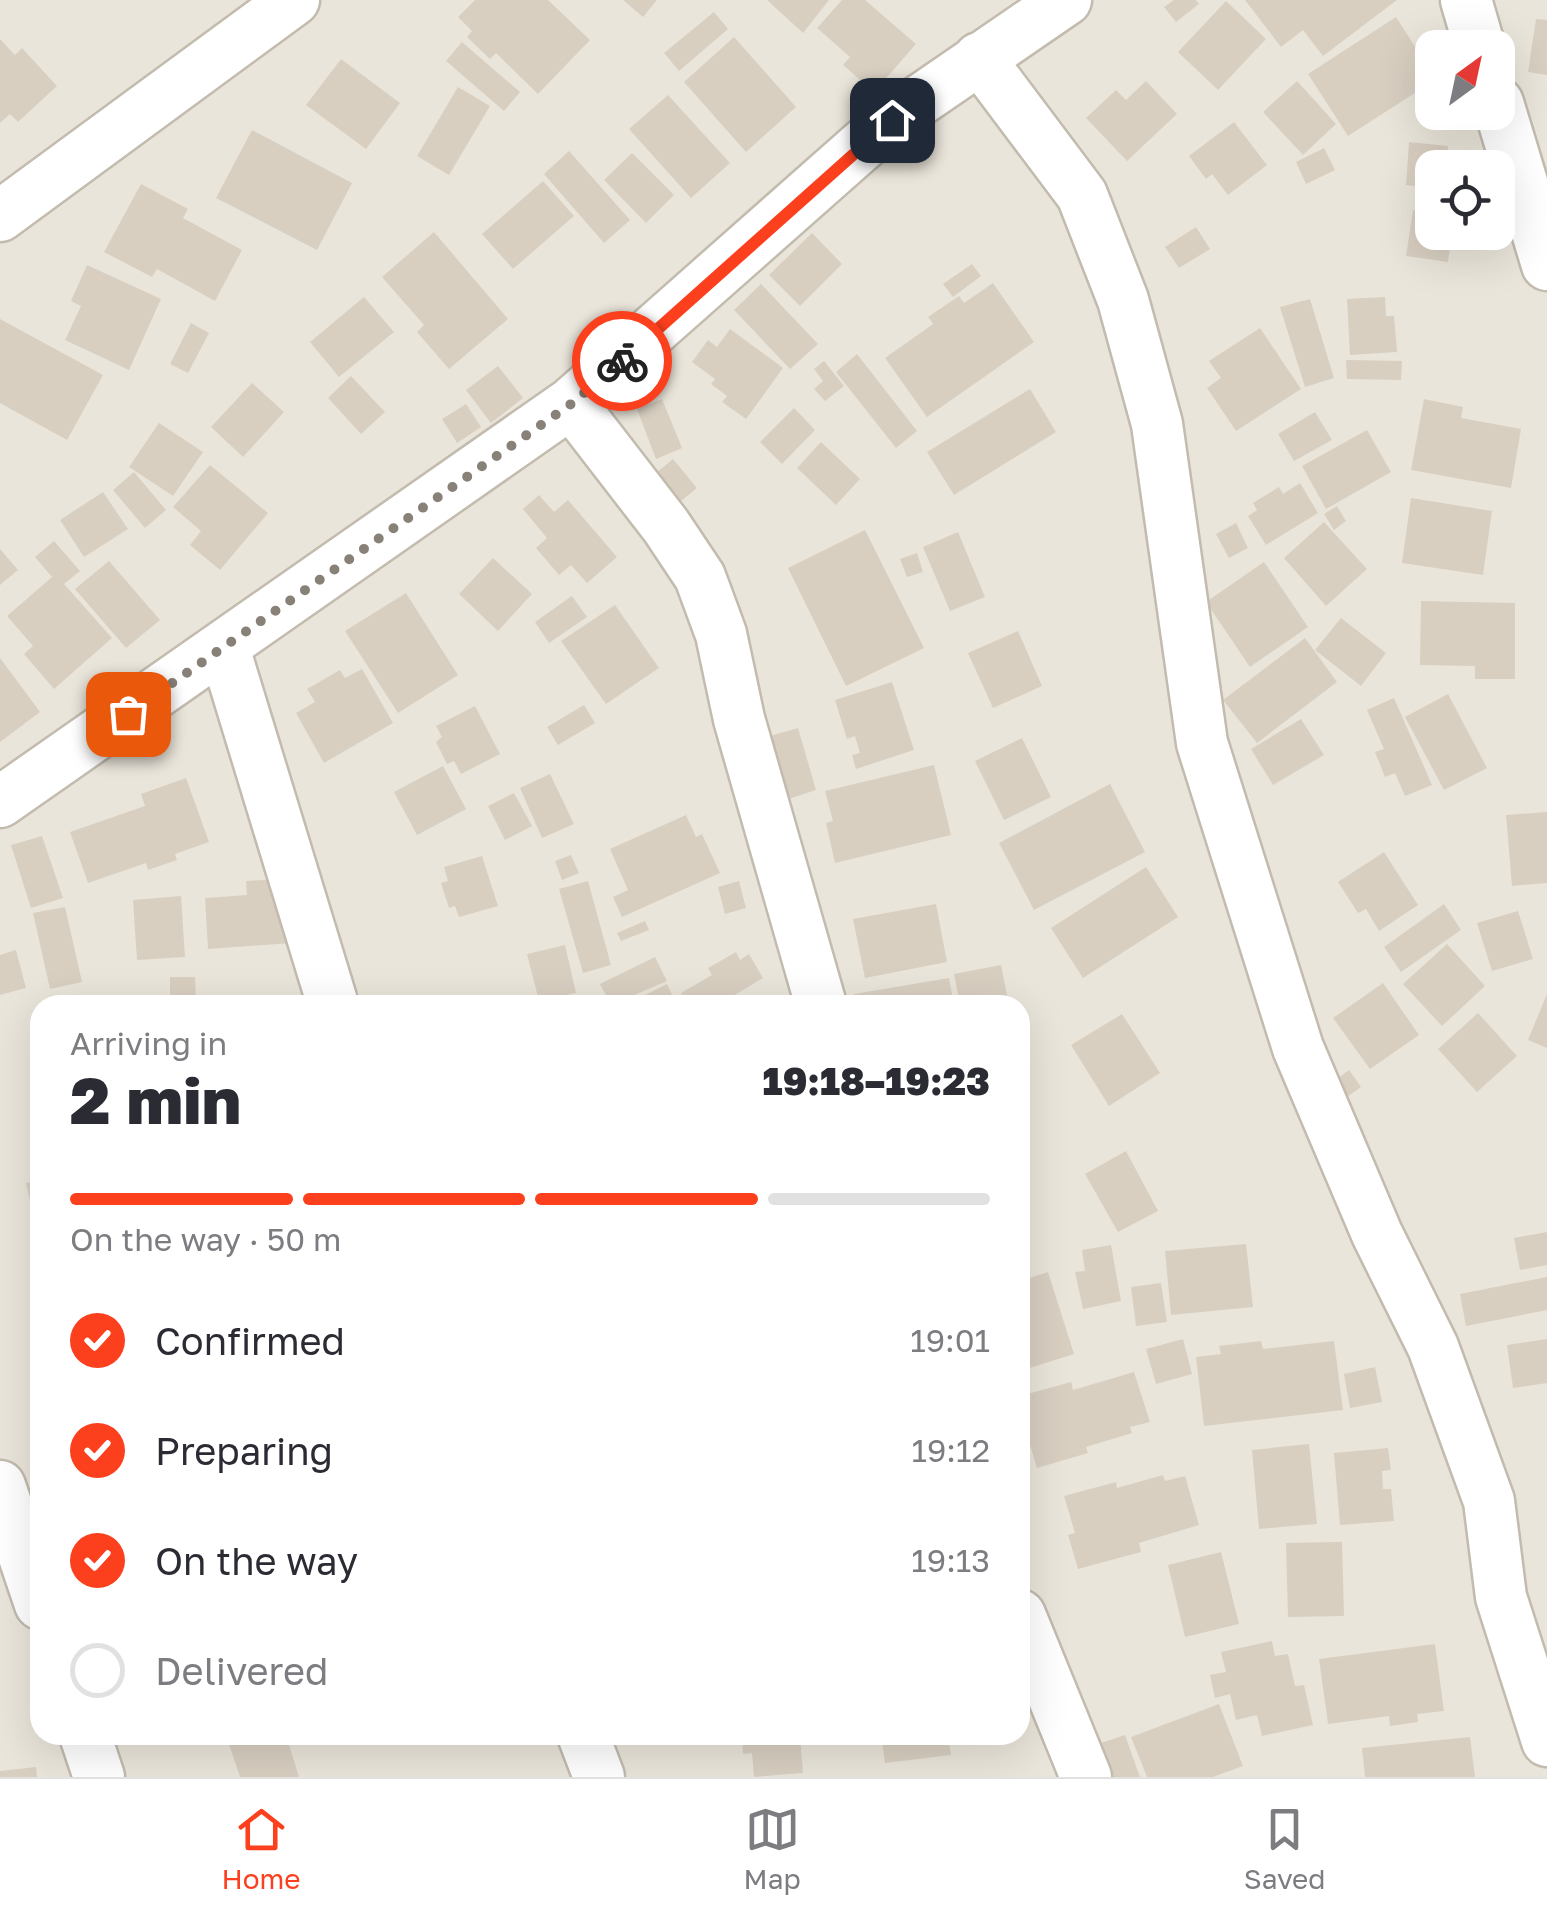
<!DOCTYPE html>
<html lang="en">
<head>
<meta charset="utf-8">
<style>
	:root { --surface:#fff; --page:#f7f7f7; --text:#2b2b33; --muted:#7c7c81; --line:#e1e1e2; --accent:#fc3f1d }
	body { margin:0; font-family:"Golos Text",sans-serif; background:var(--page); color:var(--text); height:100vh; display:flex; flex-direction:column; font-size:38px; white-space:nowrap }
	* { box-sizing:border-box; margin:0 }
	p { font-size:32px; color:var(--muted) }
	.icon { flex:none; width:55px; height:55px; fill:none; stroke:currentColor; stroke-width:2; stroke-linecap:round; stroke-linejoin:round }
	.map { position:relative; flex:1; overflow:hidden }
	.panel { position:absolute; left:30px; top:995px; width:1000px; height:750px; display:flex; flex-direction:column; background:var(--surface); border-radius:30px; box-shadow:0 10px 40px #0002 }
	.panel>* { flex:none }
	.needle { width:65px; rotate:33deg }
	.buttons { position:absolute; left:1415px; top:30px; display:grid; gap:20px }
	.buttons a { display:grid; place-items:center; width:100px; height:100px; border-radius:20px; background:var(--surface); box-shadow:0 10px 40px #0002; font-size:50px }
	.pin { position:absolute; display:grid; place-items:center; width:85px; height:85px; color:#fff; margin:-42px; border-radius:20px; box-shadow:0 5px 15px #0006 }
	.courier { position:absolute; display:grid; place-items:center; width:100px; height:100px; margin:-50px; border:8px solid #fc3f1d; border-radius:50%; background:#fff; color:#222; box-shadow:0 2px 12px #0007 }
	.headline em { font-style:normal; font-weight:800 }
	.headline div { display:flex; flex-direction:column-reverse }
	.headline { display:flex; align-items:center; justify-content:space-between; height:170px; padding:0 40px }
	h1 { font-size:65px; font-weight:800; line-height:75px }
	.bar { display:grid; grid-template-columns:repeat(4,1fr); gap:15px 10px; align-content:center; height:120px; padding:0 40px }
	.bar i { height:12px; border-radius:8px; background:var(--line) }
	.bar .on { background:var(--accent) }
	.bar p { grid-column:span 4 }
	ol { padding:0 40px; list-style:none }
	li { display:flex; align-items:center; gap:30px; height:110px }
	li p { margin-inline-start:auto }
	li .icon { padding:10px; border-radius:50%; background:var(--accent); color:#fff; stroke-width:4 }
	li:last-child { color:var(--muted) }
	li i { width:55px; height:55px; border:5px solid var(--line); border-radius:50% }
	.tab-bar { display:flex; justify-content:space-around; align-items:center; height:140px; border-top:2px solid var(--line); background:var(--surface); font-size:28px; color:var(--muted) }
	.tab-bar a { display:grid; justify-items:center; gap:5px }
	.tab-bar .on { color:var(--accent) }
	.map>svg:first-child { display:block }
	.residential { fill:#eae5da; fill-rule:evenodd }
	.building { fill:#d8cfc1 }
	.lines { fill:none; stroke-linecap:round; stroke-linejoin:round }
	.minor-casing { stroke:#c2bbae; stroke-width:55 }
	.minor { stroke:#fff; stroke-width:50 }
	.done { stroke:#878178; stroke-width:10; stroke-dasharray:0 18 }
	.route { stroke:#fc3f1d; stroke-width:12 }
</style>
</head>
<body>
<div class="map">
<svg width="1547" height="1777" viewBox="0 0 1547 1777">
	<rect width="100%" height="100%" fill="#f6f3ec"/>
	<path class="residential" d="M 0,0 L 1547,0 L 1547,1777 L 0,1777 ZM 1432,48 L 1498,48 L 1498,112 L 1432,112 ZM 1432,168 L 1498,168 L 1498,232 L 1432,232 ZM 40,1005 L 1020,1005 L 1020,1735 L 40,1735 Z"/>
	<path class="building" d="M 475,0 L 548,0 L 590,40 L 538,94 L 496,53 L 490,59 L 467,37 L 472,31 L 458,17 Z
		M 623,0 L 657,0 L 643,17 Z
		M 767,0 L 829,0 L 803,33 Z
		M 842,0 L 865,0 L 916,44 L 874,92 L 843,65 L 850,57 L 817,28 Z
		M 1174,0 L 1196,0 L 1199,4 L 1176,22 L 1164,7 Z
		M 1245,0 L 1397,0 L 1323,56 L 1303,30 L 1281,47 Z
		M 1226,1 L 1266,39 L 1218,90 L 1178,52 Z
		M 714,12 L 728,29 L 679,71 L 664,53 Z
		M 1396,17 L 1432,73 L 1432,82 L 1348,136 L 1308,74 Z
		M 1536,19 L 1547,20 L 1547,75 L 1528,72 Z
		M 734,37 L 796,107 L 746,152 L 684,82 Z
		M 0,39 L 15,55 L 22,48 L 57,86 L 18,122 L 10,114 L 0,123 Z
		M 462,42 L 520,92 L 504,111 L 446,61 Z
		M 341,59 L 400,103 L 366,149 L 306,105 Z
		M 1146,81 L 1177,114 L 1127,161 L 1086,118 L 1116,90 L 1126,100 Z
		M 1297,81 L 1336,124 L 1303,155 L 1263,112 Z
		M 458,87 L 490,106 L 449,175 L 417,156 Z
		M 668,95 L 730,163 L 691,198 L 629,129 Z
		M 1234,122 L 1267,165 L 1228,195 L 1212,174 L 1206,179 L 1189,156 Z
		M 252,130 L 352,183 L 317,250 L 216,198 Z
		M 1409,142 L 1448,146 L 1446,168 L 1432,168 L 1432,188 L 1406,185 Z
		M 1324,148 L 1335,170 L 1306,184 L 1296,162 Z
		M 569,151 L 630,220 L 604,243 L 544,174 Z
		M 632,153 L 674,195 L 646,223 L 604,180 Z
		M 543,181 L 574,216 L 513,269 L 482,234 Z
		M 141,184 L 188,209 L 183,218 L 242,250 L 215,301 L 157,269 L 152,277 L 104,252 Z
		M 1413,210 L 1432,213 L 1432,232 L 1452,232 L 1448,262 L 1406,256 Z
		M 1196,227 L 1210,249 L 1179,268 L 1165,247 Z
		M 434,232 L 508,319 L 449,369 L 417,332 L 424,325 L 382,277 Z
		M 812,233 L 842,264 L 800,306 L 769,275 Z
		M 972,264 L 981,276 L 953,297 L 943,284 Z
		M 87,265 L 161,299 L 129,370 L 65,340 L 81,306 L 71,301 Z
		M 993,283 L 1034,342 L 927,417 L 885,358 L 933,324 L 928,317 L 959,296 L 964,303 Z
		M 761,284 L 818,344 L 790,369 L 734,310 Z
		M 364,297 L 394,332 L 339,377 L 310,342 Z
		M 1385,297 L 1386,316 L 1394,316 L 1397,352 L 1350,355 L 1347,299 Z
		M 1310,299 L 1334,378 L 1305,387 L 1280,307 Z
		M 0,319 L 103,375 L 67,440 L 0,403 Z
		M 191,323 L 209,333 L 188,373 L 170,364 Z
		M 1260,328 L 1301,389 L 1236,431 L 1207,388 L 1221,378 L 1209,361 Z
		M 730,329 L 783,368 L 746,419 L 722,402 L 727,396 L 711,384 L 715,379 L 692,362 L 708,340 L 717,347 Z
		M 857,354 L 917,431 L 896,448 L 836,372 Z
		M 1346,360 L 1402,361 L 1401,380 L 1347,379 Z
		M 824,361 L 844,386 L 825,401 L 814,389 L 823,381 L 814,369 Z
		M 498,366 L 523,398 L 491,423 L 466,390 Z
		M 351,376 L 385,412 L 361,434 L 328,398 Z
		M 252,383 L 284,412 L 243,457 L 211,427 Z
		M 1030,389 L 1056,432 L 954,495 L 927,452 Z
		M 662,399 L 682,448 L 656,459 L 637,409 Z
		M 1424,399 L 1463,407 L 1461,418 L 1521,429 L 1511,488 L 1411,470 Z
		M 466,404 L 481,427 L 457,443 L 442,419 Z
		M 794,408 L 815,430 L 782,464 L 760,442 Z
		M 1315,412 L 1332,440 L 1294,461 L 1278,434 Z
		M 159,423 L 203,452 L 173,496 L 129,467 Z
		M 1367,430 L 1391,472 L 1326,509 L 1302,466 Z
		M 821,442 L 860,479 L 836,505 L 797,468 Z
		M 673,459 L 697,488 L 675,506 L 651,477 Z
		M 210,465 L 268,513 L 220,570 L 190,545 L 201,531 L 173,507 Z
		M 134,472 L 166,510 L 145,528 L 113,490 Z
		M 1300,483 L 1318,513 L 1266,545 L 1248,516 L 1257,510 L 1253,503 L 1279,487 L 1283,494 Z
		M 103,492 L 128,529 L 84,557 L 60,520 Z
		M 539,495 L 554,512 L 568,500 L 617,557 L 587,583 L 571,565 L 559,575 L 536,548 L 547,538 L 523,509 Z
		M 1411,498 L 1492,511 L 1483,575 L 1402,563 Z
		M 1337,506 L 1346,521 L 1334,530 L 1324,514 Z
		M 1324,522 L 1367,569 L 1326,606 L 1284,558 Z
		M 1236,523 L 1248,548 L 1229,558 L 1216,534 Z
		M 865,530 L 924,648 L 846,686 L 788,568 Z
		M 958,532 L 985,597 L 950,611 L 923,547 Z
		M 54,541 L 80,571 L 64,584 L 112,638 L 54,689 L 24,654 L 33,646 L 7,616 L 52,577 L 35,557 Z
		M 0,549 L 18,570 L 0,585 Z
		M 917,553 L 923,572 L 907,577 L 900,559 Z
		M 493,558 L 532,594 L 498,631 L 459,594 Z
		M 109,561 L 160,620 L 126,648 L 75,589 Z
		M 1264,562 L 1308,627 L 1250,667 L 1206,602 Z
		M 406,593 L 458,675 L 398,713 L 345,631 Z
		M 572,596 L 587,617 L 549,643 L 535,622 Z
		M 1421,601 L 1515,603 L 1515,679 L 1475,679 L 1475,666 L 1420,665 Z
		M 615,605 L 659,668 L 606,704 L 561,641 Z
		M 1341,618 L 1386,653 L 1361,686 L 1315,650 Z
		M 1018,631 L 1042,686 L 993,708 L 968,653 Z
		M 1305,638 L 1337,682 L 1257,743 L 1223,700 Z
		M 0,658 L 40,712 L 0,742 Z
		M 362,669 L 393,723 L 324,763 L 296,713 L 315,702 L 307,689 L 340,670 L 345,678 Z
		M 892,682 L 914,750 L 856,769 L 852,755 L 860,753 L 855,736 L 847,739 L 835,700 Z
		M 1448,694 L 1487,768 L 1444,790 L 1405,717 Z
		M 1394,698 L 1432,785 L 1405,796 L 1395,773 L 1385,777 L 1375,752 L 1384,749 L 1367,710 Z
		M 584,705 L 595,723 L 558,745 L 547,727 Z
		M 475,706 L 500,754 L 461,774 L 454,761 L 447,764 L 436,742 L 442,737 L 436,726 Z
		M 1301,719 L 1324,755 L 1273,785 L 1251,749 Z
		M 798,728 L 816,790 L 789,799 L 770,736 Z
		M 1022,738 L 1051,797 L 1004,820 L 975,761 Z
		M 934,765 L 951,835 L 835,863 L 826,823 L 833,821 L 825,791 Z
		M 443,766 L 466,809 L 417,835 L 394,792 Z
		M 550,774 L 574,824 L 542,838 L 520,788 Z
		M 186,778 L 209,842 L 175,854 L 177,860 L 148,870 L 146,863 L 88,883 L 70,832 L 145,806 L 141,794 Z
		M 1110,784 L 1145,852 L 1034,910 L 999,843 Z
		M 514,793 L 532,826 L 505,840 L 488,806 Z
		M 1547,812 L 1547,883 L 1512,886 L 1506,815 Z
		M 686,815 L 696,837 L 702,834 L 720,873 L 622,917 L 613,897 L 628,890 L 610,849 Z
		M 42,836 L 63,898 L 31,908 L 11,845 Z
		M 1384,852 L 1418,905 L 1379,931 L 1366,909 L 1358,913 L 1338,882 Z
		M 571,855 L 579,873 L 562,880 L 555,861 Z
		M 482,856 L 498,906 L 459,917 L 455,906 L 449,908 L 441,883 L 448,881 L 444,867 Z
		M 1146,867 L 1178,917 L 1083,978 L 1051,928 Z
		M 288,879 L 292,943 L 208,949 L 205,898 L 247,895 L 246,881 Z
		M 588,881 L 611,965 L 583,973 L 559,889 Z
		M 739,881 L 746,908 L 725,914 L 718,887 Z
		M 181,896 L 185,957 L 137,960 L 133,900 Z
		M 936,904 L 947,962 L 865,978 L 853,919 Z
		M 1444,904 L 1461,930 L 1401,972 L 1384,947 Z
		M 65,907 L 82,982 L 50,989 L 33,913 Z
		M 1518,911 L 1533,959 L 1492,971 L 1477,923 Z
		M 645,921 L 649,930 L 621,941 L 617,933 Z
		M 1447,944 L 1485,986 L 1442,1026 L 1403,984 Z
		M 565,945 L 576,993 L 539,1001 L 527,954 Z
		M 16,950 L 26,988 L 0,995 L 0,955 Z
		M 736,952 L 740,960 L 749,954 L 763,978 L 718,1005 L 688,1005 L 681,993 L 712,975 L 708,968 Z
		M 655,957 L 667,981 L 611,1005 L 600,984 Z
		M 1001,965 L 1009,1005 L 960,1005 L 954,974 Z
		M 170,977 L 195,977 L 196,1000 L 209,999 L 209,1005 L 170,1005 Z
		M 949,978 L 954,1005 L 856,1005 L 854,994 Z
		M 1383,983 L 1419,1035 L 1370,1069 L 1333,1018 Z
		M 667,984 L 677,1005 L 625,1005 Z
		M 1547,994 L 1547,1048 L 1528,1040 Z
		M 1478,1013 L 1517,1056 L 1477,1092 L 1438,1049 Z
		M 1122,1014 L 1160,1073 L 1109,1106 L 1071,1045 Z
		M 1349,1070 L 1361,1087 L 1344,1099 L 1333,1082 Z
		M 1126,1151 L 1158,1211 L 1118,1232 L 1085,1174 Z
		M 40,1180 L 40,1208 L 32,1210 L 26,1183 Z
		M 1547,1232 L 1547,1265 L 1520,1270 L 1514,1238 Z
		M 1246,1244 L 1253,1307 L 1171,1315 L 1165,1251 Z
		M 1111,1245 L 1121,1301 L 1083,1309 L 1075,1272 L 1085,1271 L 1082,1250 Z
		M 1048,1272 L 1074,1354 L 1020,1371 L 1020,1281 Z
		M 1547,1277 L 1547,1310 L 1466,1326 L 1460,1294 Z
		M 1161,1283 L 1167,1322 L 1136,1326 L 1131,1287 Z
		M 1183,1339 L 1192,1374 L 1156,1384 L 1146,1349 Z
		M 1547,1339 L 1547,1383 L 1513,1388 L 1507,1345 Z
		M 1261,1341 L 1263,1349 L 1334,1341 L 1343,1410 L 1204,1426 L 1196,1357 L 1221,1354 L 1219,1346 Z
		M 1375,1367 L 1382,1402 L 1350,1408 L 1344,1374 Z
		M 1134,1372 L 1150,1422 L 1130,1427 L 1132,1433 L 1086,1447 L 1088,1453 L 1037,1468 L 1026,1432 L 1020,1433 L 1020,1396 L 1071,1382 L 1073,1390 Z
		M 1309,1444 L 1317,1524 L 1259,1529 L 1252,1450 Z
		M 1388,1448 L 1391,1470 L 1382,1471 L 1383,1489 L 1391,1489 L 1394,1521 L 1340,1525 L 1334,1453 Z
		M 1163,1475 L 1165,1481 L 1185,1476 L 1199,1525 L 1139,1543 L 1141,1552 L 1078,1569 L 1068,1535 L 1075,1533 L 1064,1496 L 1116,1482 L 1117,1488 Z
		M 1342,1542 L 1344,1616 L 1288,1617 L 1286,1543 Z
		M 1221,1552 L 1239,1624 L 1185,1637 L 1168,1565 Z
		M 1272,1641 L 1275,1656 L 1288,1654 L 1295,1686 L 1304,1685 L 1313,1725 L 1262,1736 L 1257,1715 L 1236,1720 L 1230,1694 L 1215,1698 L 1210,1675 L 1226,1672 L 1221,1652 Z
		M 1435,1644 L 1444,1711 L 1417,1714 L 1418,1722 L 1390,1726 L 1389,1716 L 1328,1724 L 1319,1659 Z
		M 1219,1704 L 1243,1766 L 1213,1777 L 1147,1777 L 1131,1737 Z
		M 226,1735 L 286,1735 L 299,1777 L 240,1777 Z
		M 742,1735 L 800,1735 L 803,1773 L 754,1777 L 752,1753 L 743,1754 Z
		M 869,1735 L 948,1735 L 951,1755 L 885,1763 L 882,1742 L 870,1744 Z
		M 1125,1735 L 1140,1777 L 1113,1777 L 1101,1743 Z
		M 1470,1737 L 1475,1777 L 1365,1777 L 1362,1748 Z
		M 36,1767 L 37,1777 L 0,1777 L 0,1771 Z"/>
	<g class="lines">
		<defs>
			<path id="minor" d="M 1466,0 L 1480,48
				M 979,58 L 1082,195 L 1123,300 L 1157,424 L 1202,743 L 1298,1048 L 1377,1234 L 1433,1347 L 1489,1501 L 1501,1597 L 1547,1741
				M 1498,103 L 1547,265
				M 0,216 L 294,0
				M 571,403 L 666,526 L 700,577 L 721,634 L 739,719 L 821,1005
				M 224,648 L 333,1005
				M 0,802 L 571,403 L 891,120 L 1066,0
				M 0,1486 L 40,1604
				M 1020,1615 L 1086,1777
				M 85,1735 L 99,1777
				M 583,1735 L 599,1777"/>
		</defs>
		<use href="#minor" class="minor-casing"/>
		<use href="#minor" class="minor"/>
	</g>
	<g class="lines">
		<path class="done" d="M 128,714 L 571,404 L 622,361"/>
		<path class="route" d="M 622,361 L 892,120"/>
	</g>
</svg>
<div class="buttons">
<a><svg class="needle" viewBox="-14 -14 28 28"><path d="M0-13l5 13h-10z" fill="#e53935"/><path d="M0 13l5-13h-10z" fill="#7c7c81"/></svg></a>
<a><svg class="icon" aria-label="locate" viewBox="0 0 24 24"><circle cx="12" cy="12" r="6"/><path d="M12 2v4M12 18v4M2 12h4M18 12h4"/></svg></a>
</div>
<div class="pin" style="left:128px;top:714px;background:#ea580c"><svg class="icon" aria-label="bag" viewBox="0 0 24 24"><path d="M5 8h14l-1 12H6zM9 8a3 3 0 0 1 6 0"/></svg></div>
<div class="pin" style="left:892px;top:120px;background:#1f2937"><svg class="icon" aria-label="home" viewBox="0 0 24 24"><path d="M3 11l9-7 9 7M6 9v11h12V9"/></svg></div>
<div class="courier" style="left:622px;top:361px"><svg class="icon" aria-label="bike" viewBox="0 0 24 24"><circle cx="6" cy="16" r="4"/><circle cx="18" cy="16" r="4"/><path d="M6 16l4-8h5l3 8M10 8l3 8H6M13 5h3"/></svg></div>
<section class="panel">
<div class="headline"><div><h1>2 min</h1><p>Arriving in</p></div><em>19:18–19:23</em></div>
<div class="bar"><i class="on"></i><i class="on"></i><i class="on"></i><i></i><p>On the way · 50 m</p></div>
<ol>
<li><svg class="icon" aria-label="check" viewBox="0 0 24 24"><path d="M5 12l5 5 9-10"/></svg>Confirmed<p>19:01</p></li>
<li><svg class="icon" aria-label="check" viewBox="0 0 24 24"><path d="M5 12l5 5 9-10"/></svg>Preparing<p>19:12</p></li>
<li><svg class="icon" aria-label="check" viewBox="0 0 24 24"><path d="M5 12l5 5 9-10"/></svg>On the way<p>19:13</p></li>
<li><i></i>Delivered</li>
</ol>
</section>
</div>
<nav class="tab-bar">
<a class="on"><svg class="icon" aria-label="home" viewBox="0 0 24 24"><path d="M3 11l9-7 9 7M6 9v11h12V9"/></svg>Home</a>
<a><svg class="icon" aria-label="map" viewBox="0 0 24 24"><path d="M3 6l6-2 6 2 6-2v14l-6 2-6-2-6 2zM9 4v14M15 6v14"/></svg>Map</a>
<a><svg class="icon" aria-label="saved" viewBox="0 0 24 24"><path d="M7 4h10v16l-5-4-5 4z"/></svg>Saved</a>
</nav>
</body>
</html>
